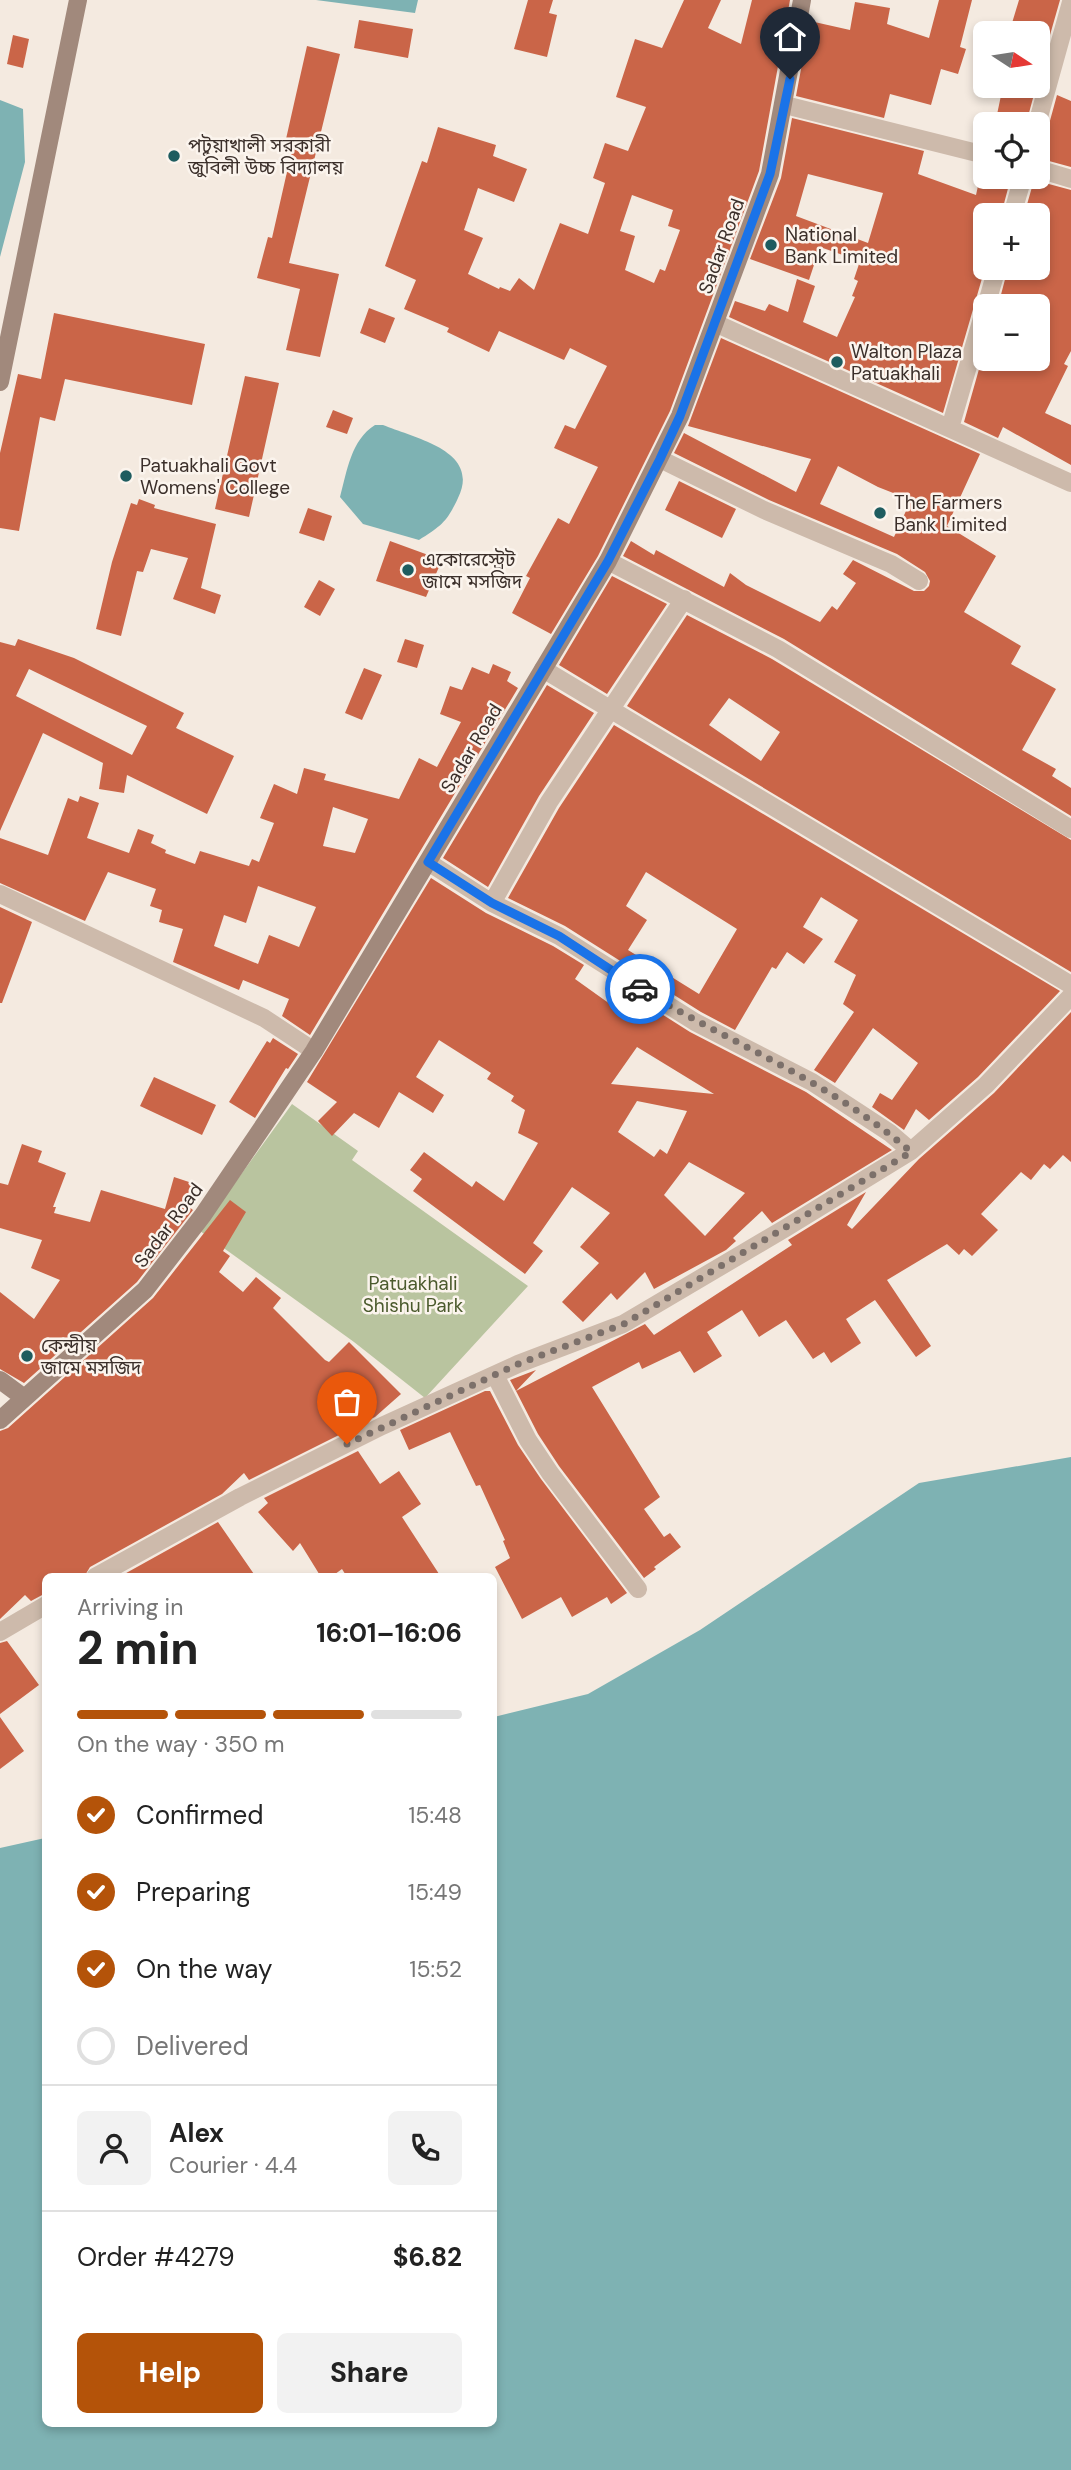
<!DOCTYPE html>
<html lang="en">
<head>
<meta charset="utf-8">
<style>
	:root { --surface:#fff; --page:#f2f2f2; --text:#222; --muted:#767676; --line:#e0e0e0; --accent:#b45309 }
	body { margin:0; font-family:"DM Sans","Noto Sans Bengali",sans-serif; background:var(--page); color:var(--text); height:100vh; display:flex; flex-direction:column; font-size:26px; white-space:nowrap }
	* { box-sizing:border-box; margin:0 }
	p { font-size:23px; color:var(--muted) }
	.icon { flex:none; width:38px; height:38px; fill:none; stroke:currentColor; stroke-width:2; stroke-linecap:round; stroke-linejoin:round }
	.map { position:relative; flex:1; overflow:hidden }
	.sheet { position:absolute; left:42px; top:1573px; width:455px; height:854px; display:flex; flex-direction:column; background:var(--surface); border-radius:10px; box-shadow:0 4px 10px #0003 }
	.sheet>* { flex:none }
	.needle { width:46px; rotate:102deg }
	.tools { position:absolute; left:973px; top:21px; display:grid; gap:14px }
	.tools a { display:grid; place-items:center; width:77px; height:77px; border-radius:10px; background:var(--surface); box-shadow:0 4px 10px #0003; font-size:35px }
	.pin { position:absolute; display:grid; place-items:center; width:60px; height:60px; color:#fff; margin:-72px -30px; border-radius:50% 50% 50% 0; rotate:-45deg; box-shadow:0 0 7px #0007 }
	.pin .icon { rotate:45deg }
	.courier { position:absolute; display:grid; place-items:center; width:70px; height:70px; margin:-35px; border:5px solid #1a73e8; border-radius:50%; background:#fff; color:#222; box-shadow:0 2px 9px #0007 }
	.overview em { font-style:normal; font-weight:700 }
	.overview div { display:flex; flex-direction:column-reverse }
	.overview { display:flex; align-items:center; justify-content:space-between; height:119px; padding:0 35px }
	h1 { font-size:46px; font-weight:700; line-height:52px }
	.bar { display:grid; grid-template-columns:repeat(4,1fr); gap:10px 7px; align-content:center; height:84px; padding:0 35px }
	.bar i { height:9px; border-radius:5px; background:var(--line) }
	.bar .current { background:var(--accent) }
	.bar p { grid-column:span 4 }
	.line { display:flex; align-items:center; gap:18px; padding:0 35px; border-top:2px solid var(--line) }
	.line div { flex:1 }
	.round { display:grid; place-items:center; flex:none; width:74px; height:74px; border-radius:10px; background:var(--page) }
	ol { padding:0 35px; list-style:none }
	li { display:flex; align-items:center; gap:21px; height:77px }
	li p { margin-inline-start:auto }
	li .icon { padding:7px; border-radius:50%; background:var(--accent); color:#fff; stroke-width:4 }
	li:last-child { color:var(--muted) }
	li i { width:38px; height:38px; border:4px solid var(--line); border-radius:50% }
	.cta { display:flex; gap:14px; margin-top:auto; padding:14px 35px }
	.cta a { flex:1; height:80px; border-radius:10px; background:var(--accent); color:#fff; font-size:28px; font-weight:700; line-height:80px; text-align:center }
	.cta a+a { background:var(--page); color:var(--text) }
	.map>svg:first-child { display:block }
	.green { fill:#b9c49f }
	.water { fill:#7eb2b3 }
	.building { fill:#ca6548; fill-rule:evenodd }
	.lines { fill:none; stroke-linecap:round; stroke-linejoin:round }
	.street { stroke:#cdbaab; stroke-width:18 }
	.secondary { stroke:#a1897c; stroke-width:18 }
	.done { stroke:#7c706a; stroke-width:7; stroke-dasharray:0 12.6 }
	.route { stroke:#1a73e8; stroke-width:9 }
	.poi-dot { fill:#1e5c5f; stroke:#fbf4ed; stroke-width:2.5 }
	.labels { text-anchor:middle; stroke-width:5; stroke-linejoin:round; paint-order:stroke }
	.poi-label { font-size:19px; fill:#3b2f2a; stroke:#fbf4ed; text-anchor:start }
	.street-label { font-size:19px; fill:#3b2f2a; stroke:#fbf4ed }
	.park-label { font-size:19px; fill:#4b5a2d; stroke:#fbf4ed }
</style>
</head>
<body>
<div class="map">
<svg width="1071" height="2470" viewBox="0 0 1071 2470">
	<rect width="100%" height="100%" fill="#f4eae0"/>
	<path class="green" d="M 292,1104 L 358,1151 L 352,1160 L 528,1286 L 425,1398 L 354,1342 L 200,1231 Z"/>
	<path class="water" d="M 316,0 L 418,0 L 415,13 Z
		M 0,100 L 23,109 L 25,162 L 0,257 Z
		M 375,425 L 383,425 C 417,439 481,451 458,498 C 447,522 441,526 419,540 L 363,524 L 340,497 C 347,471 351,440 375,425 Z
		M 1071,1457 L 1071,2470 L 0,2470 L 0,1848 L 45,1838 L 46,2424 L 494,2424 L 494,1717 L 588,1694 L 700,1630 L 919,1483 Z"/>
	<path class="building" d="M 528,0 L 553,0 L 549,13 L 557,15 L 547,57 L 514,49 Z
		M 684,0 L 721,0 L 708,28 L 741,44 L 752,0 L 790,0 L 759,171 L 670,411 L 598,556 L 551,634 L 512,613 L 530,578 L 526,576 L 558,518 L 569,524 L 598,467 L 554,448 L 565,425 L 575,429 L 607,366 L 570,348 L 564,360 L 499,331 L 489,352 L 447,332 L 449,328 L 404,309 L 416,280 L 385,266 L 422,161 L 427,163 L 438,127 L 496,145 L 493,156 L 527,169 L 514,202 L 478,188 L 464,230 L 483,238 L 468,274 L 499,289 L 500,287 L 510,291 L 519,278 L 534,290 L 560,223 L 588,234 L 605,183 L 593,178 L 605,143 L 628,151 L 646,107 L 616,97 L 635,39 L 662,48 ZM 632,195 L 673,210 L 668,226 L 680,230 L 665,271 L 660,269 L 654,283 L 625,270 L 635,236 L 620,231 Z
		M 939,0 L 972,0 L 960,47 L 966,49 L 958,74 L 941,69 L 931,105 L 890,94 L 884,118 L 796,96 L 810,21 L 850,30 L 855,2 L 890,8 L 887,24 L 929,38 Z
		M 1019,0 L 1060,0 L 1038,77 L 1038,33 L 1009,33 Z
		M 359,20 L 413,29 L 408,58 L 354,48 Z
		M 13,35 L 29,39 L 23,68 L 7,64 Z
		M 307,46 L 340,54 L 289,263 L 339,274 L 320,357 L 286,350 L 300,289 L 257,278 L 268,237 L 272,238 L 294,141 L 286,139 Z
		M 1003,86 L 1036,87 L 1026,124 L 995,124 Z
		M 1057,95 L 1071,101 L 1071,167 L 1038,158 L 1038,135 L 1048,128 Z
		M 792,118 L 924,151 L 918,174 L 976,195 L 980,177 L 1011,177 L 1001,215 L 985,215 L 985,240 L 978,261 L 985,262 L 985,268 L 943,413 L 729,317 L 735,301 L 765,311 L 769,304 L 788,312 L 797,279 L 815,286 L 803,322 L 837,337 L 855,297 L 852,296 L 858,281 L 854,279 L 860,261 L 820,247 L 809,280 L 750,259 L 781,178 ZM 808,174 L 883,193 L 868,243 L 796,216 Z
		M 1034,180 L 1071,190 L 1071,351 L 1064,364 L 1068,366 L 1045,413 L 1071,425 L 1071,465 L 1003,427 L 998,438 L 964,422 L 985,348 L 985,359 L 1038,359 L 1038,306 L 998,306 L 1008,268 L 1038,268 L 1038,215 L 1024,215 Z
		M 369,308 L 395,318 L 385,343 L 360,333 Z
		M 54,313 L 205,344 L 192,405 L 65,379 L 55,421 L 40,417 L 19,531 L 0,528 L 0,453 L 18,374 L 41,379 Z
		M 721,338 L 980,454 L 947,526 L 996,556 L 964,612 L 1021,646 L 1011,664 L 1056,689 L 1022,750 L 1056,769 L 1052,776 L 1071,788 L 1071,816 L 784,639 L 623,556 L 631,541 L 654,555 L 656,550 L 724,587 L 730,573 L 746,585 L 820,622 L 832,606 L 837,610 L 856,583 L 843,574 L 853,560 L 914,591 L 924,591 L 929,586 L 930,581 L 925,572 L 897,554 L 769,500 L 674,453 L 684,433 L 796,492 L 811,459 L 688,426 ZM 838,466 L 878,487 L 911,500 L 894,537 L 820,504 Z
		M 245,376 L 279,383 L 249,517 L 215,509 Z
		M 333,410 L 353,418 L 347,434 L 326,427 Z
		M 679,481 L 736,509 L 722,538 L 665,510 Z
		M 139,499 L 155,505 L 154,508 L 216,524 L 201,588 L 221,595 L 215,614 L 173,599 L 188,558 L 151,549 L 143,572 L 137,571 L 121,636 L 96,629 L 112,562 L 131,503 L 137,505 Z
		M 308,508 L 332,516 L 324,541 L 299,533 Z
		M 390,541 L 442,560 L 426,597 L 376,581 Z
		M 612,576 L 667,604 L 607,694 L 559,665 Z
		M 319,580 L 335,589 L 320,616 L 304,607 Z
		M 687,615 L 772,659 L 1071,840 L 1071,972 L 627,706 ZM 729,698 L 780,732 L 761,761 L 709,725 Z
		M 18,639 L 74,658 L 184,713 L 176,728 L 234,756 L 207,814 L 127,775 L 124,793 L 99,789 L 103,763 L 43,733 L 0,831 L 0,642 L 15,646 ZM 29,669 L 147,726 L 132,755 L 16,696 Z
		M 405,639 L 424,645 L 417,668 L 397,662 Z
		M 493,664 L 511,672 L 507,681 L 518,688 L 310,1035 L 282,1016 L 289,999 L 243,980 L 239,990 L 173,962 L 183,929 L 159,922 L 162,910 L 150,906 L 156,889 L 108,872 L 85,921 L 0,883 L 0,838 L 48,855 L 68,798 L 78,802 L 80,796 L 99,803 L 87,838 L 129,853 L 138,829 L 154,835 L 151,843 L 166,850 L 165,853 L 195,864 L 200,851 L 249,866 L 252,859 L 259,862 L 274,823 L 260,818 L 274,784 L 297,794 L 304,768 L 326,774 L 324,780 L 399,799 L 419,758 L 437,767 L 461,722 L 440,714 L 450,686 L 462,690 L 472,667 L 489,674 ZM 333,807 L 368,819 L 355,853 L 323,846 ZM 258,886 L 316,907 L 299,947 L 269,935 L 258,964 L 214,946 L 224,915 L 246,923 Z
		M 364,668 L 382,675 L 362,720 L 345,713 Z
		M 547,685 L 594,713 L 539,796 L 488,887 L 443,858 Z
		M 614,725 L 1060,991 L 978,1077 L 929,1120 L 916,1109 L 904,1130 L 872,1107 L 880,1093 L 892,1100 L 918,1063 L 873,1028 L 835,1083 L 814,1070 L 854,1012 L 843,1004 L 856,975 L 834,962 L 858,920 L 821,897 L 803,927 L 823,939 L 804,964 L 787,952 L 776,969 L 772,967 L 735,1030 L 701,1012 L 565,926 L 508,898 L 559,808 ZM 646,872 L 737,929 L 699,994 L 628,950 L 647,920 L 626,906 Z
		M 431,878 L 486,913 L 553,946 L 584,965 L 575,979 L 617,1009 L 627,992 L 690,1032 L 806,1092 L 892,1150 L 772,1223 L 762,1211 L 733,1238 L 736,1241 L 726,1250 L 654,1289 L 645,1272 L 617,1300 L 611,1293 L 583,1322 L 562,1302 L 599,1263 L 580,1247 L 610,1213 L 572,1187 L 533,1243 L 543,1251 L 525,1274 L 413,1191 L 422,1179 L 410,1170 L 424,1152 L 472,1187 L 476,1181 L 504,1201 L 538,1143 L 518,1133 L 525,1110 L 511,1101 L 514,1096 L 487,1079 L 491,1073 L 439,1040 L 416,1077 L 444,1095 L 433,1113 L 399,1092 L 379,1128 L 354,1113 L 332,1136 L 318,1121 L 337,1102 L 307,1082 ZM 637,1047 L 714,1094 L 611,1084 ZM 637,1101 L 687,1111 L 667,1154 L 660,1149 L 654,1157 L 618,1132 ZM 689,1162 L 745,1193 L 705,1236 L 664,1195 Z
		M 0,907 L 32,922 L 2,1003 L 0,1003 Z
		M 1071,1012 L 1071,1162 L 1063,1155 L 1050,1169 L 1044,1164 L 1031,1180 L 1021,1172 L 981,1214 L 998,1230 L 972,1256 L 964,1249 L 959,1255 L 947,1244 L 887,1280 L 931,1346 L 916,1357 L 875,1300 L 846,1319 L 861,1343 L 831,1363 L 824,1352 L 813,1359 L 786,1320 L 759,1337 L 742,1310 L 707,1332 L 722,1356 L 694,1373 L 680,1351 L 642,1369 L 639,1362 L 592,1387 L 660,1497 L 644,1509 L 664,1537 L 670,1533 L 681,1547 L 654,1567 L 656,1569 L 644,1578 L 559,1466 L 538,1434 L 516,1391 L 645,1324 L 654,1335 L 792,1245 L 788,1240 L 866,1192 L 847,1225 L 852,1229 L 919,1159 L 994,1093 Z
		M 273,1038 L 298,1054 L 288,1069 L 286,1068 L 255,1118 L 229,1102 L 267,1041 L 270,1043 Z
		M 154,1077 L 216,1105 L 202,1135 L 140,1106 Z
		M 22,1144 L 42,1151 L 38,1162 L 66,1173 L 53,1207 L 56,1207 L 54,1213 L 90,1222 L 101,1190 L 165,1209 L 174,1177 L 195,1184 L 189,1207 L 193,1210 L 137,1282 L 24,1383 L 0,1369 L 0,1292 L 34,1319 L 60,1280 L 31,1268 L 42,1240 L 0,1228 L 0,1183 L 8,1185 Z
		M 230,1200 L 246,1212 L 223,1251 L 230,1256 L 219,1272 L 243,1292 L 256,1277 L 281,1298 L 273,1308 L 325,1360 L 329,1362 L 349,1342 L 401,1394 L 375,1417 L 249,1480 L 244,1473 L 222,1494 L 90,1567 L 84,1577 L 46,1577 L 44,1594 L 31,1601 L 25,1595 L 0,1619 L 0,1431 L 8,1428 L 153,1298 Z
		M 536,1370 L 516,1391 L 510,1380 Z
		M 485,1391 L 490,1391 L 518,1445 L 541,1479 L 627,1593 L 611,1604 L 607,1597 L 572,1617 L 561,1597 L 522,1619 L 495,1567 L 510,1558 L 503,1541 L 505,1540 L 480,1485 L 476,1486 L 450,1432 L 409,1450 L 400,1430 Z
		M 358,1451 L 380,1484 L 399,1471 L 421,1504 L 402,1517 L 441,1577 L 347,1577 L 342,1569 L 331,1577 L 321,1577 L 300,1543 L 293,1551 L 258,1512 L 268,1503 L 264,1498 Z
		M 218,1522 L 256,1577 L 119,1577 Z
		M 7,1641 L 39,1685 L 0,1714 L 0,1643 Z
		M 0,1717 L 24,1751 L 0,1769 Z"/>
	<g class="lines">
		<path class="street" d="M 785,105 L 985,155
			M 1037,124 L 1071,2
			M 1038,169 L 1071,179
			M 1012,215 L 1023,177
			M 986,306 L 997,268
			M 715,323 L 1071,483
			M 950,428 L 985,308
			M 660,459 L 764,510 L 891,564 L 919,581
			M 608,561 L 778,649 L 1071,829
			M 543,669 L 1071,985
			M 428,862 L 492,903 L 559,936 L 695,1022 L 812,1082 L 890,1133 L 911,1151
			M 0,894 L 264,1018 L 314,1051
			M 492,903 L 549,802 L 684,599
			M 495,1375 L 528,1440 L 550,1473 L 638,1589
			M 95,1577 L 240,1497 L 382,1426 L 518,1364 L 623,1324 L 784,1229 L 911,1151 L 986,1085 L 1071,996
			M 0,1632 L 46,1605"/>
		<path class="secondary" d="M 0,382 L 78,0
			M 0,1380 L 23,1397
			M 0,1420 L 145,1290 L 203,1215 L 314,1051 L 608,561 L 680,416 L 770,174 L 802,0"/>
	</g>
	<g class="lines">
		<path class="done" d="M 347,1444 L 518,1364 L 624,1324 L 911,1152 C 831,1082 729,1042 640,989"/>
		<path class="route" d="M 640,989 L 559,936 L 492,903 L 428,862 L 608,561 L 660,459 L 680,416 L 770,174 L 790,79"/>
	</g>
	<g class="poi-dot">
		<circle cx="174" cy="156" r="7"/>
		<circle cx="771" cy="245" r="7"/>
		<circle cx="837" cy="362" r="7"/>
		<circle cx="126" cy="476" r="7"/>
		<circle cx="880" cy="513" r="7"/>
		<circle cx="408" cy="570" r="7"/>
		<circle cx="27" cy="1356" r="7"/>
	</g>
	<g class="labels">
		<g class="poi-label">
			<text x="188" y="152">পটুয়াখালী সরকারী<tspan x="188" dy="22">জুবিলী উচ্চ বিদ্যালয়</tspan></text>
			<text x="785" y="241">National<tspan x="785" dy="22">Bank Limited</tspan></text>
			<text x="851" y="358">Walton Plaza<tspan x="851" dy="22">Patuakhali</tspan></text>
			<text x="140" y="472">Patuakhali Govt<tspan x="140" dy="22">Womens' College</tspan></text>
			<text x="894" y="509">The Farmers<tspan x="894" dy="22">Bank Limited</tspan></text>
			<text x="422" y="566">একোরেস্ট্রেট<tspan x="422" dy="22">জামে মসজিদ</tspan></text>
			<text x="41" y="1352">কেন্দ্রীয়<tspan x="41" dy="22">জামে মসজিদ</tspan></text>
		</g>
		<g class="street-label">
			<text transform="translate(721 246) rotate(-70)" y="7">Sadar Road</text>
			<text transform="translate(471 748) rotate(-59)" y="7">Sadar Road</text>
			<text transform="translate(168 1225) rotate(-53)" y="7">Sadar Road</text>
		</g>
		<g class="park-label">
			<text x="413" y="1290">Patuakhali<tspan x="413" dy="22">Shishu Park</tspan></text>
		</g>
	</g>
</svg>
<div class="tools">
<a><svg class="needle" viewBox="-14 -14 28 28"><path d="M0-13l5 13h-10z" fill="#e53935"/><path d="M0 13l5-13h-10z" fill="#767676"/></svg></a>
<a><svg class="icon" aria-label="locate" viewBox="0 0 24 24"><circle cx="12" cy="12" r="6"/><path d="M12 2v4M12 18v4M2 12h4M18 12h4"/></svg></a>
<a>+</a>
<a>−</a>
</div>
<div class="pin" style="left:347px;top:1444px;background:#ea580c"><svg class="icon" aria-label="bag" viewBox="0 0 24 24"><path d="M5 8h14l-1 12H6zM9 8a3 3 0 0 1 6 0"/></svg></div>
<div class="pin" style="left:790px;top:79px;background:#1f2937"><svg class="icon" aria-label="home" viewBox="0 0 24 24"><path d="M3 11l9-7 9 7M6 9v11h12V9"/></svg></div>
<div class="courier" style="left:640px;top:989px"><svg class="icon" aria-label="car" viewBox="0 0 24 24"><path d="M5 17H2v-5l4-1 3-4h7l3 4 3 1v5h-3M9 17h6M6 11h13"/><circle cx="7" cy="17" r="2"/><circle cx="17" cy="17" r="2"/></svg></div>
<section class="sheet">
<div class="overview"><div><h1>2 min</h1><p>Arriving in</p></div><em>16:01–16:06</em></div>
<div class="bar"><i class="current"></i><i class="current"></i><i class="current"></i><i></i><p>On the way · 350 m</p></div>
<ol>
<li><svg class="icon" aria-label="check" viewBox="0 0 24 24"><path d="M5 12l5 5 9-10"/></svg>Confirmed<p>15:48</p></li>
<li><svg class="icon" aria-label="check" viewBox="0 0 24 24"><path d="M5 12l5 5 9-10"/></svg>Preparing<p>15:49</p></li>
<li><svg class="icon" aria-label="check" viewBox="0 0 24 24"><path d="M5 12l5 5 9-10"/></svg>On the way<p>15:52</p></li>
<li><i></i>Delivered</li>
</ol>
<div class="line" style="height:126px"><a class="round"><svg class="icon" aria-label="person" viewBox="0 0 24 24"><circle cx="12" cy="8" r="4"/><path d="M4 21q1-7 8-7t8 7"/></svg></a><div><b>Alex</b><p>Courier · 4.4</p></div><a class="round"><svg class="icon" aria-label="phone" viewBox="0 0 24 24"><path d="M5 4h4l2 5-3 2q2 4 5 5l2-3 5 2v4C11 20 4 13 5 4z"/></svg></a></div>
<div class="line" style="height:91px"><div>Order #4279</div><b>$6.82</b></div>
<div class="cta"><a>Help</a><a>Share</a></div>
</section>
</div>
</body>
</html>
